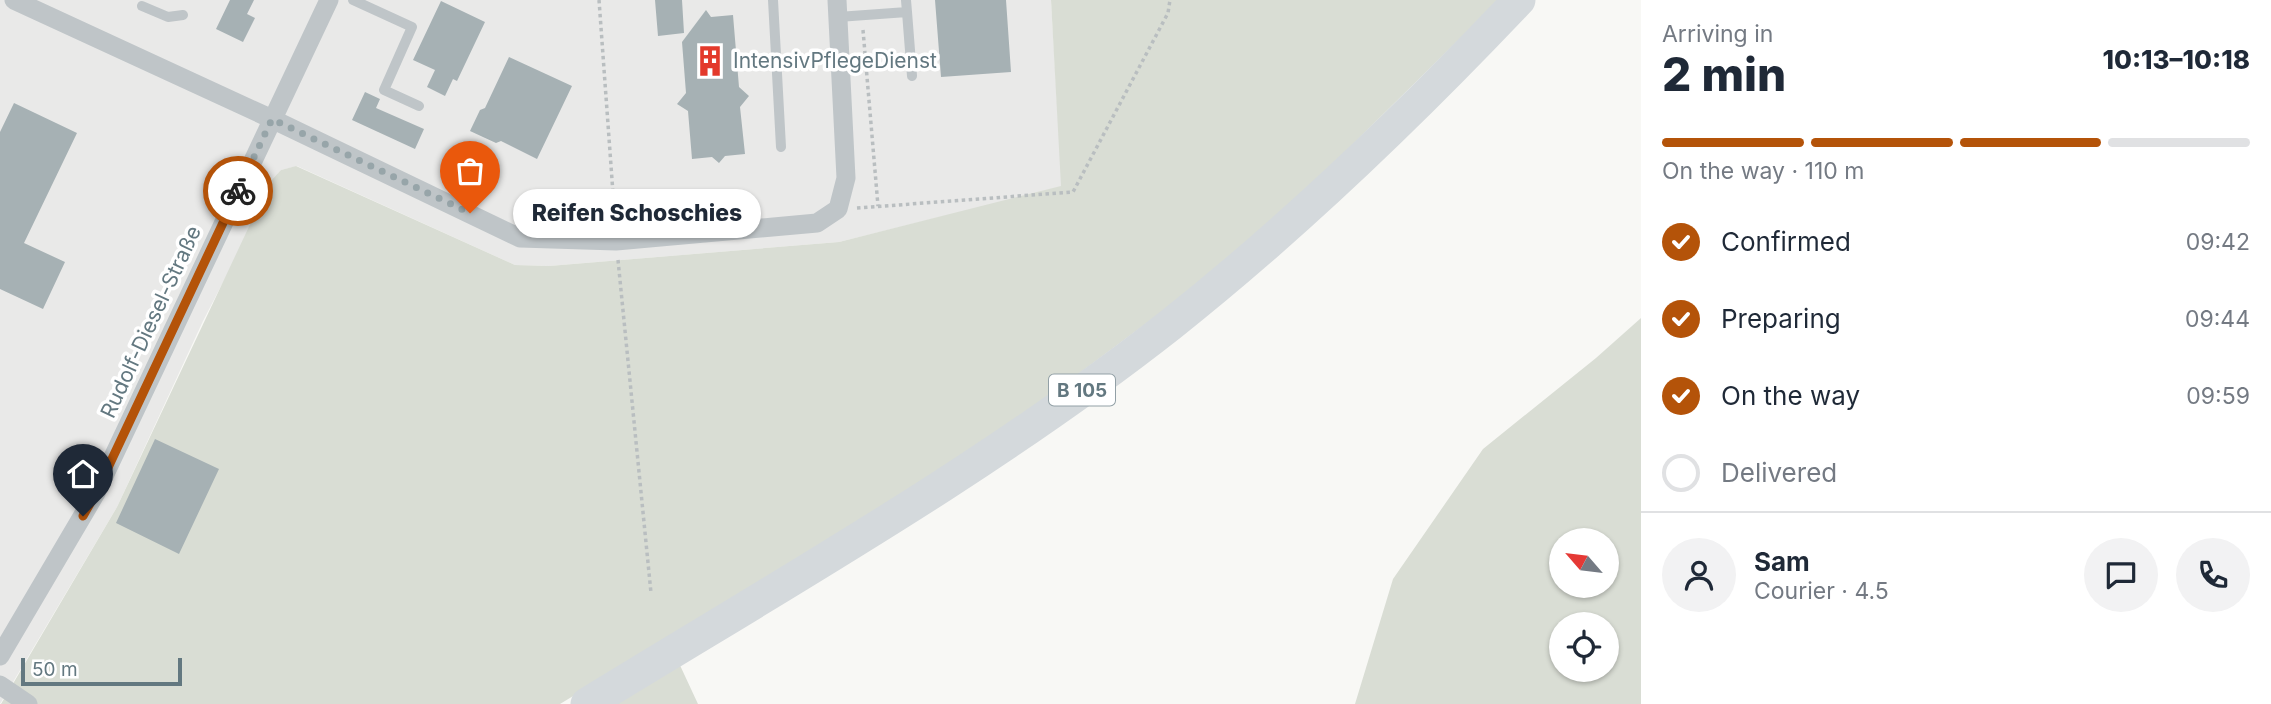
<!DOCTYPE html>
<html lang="en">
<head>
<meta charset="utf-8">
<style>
	:root { --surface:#fff; --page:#f2f2f3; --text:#1f2937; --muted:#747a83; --line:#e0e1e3; --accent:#b45309 }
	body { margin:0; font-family:Inter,sans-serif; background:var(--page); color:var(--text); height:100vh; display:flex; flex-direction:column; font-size:26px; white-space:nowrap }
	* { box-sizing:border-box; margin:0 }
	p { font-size:23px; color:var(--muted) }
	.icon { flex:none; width:38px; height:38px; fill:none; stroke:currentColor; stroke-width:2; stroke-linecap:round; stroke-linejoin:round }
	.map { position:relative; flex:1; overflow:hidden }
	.details { display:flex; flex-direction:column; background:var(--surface); width:630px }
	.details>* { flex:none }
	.needle { width:46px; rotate:298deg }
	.tools { position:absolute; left:1549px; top:528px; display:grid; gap:14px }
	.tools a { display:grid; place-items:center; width:70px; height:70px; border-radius:50%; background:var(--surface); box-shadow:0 2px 5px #0004; font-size:35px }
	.scale { position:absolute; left:21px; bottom:18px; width:161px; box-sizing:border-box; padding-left:7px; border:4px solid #637880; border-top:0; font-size:19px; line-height:24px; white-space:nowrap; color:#637880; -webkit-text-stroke:5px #fff; paint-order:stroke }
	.pin { position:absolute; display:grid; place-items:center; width:60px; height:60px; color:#fff; margin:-72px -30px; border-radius:50% 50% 50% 0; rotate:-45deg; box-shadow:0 0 7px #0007 }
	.pin .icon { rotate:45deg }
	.courier { position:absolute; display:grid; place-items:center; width:70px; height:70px; margin:-35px; border:5px solid #b45309; border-radius:50%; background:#fff; color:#222; box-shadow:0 2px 9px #0007 }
	.bubble { position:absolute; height:49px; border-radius:24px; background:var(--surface); box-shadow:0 2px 5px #0004; font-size:23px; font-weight:800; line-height:49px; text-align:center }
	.summary em { font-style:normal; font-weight:800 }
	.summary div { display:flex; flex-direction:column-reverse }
	.summary { display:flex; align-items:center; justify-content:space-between; height:119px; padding:0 21px }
	h1 { font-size:46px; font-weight:800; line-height:52px }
	.bar { display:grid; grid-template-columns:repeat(4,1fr); gap:10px 7px; align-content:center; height:84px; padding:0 21px }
	.bar i { height:9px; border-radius:5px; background:var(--line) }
	.bar .selected { background:var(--accent) }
	.bar p { grid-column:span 4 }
	.line { display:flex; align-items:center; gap:18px; padding:0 21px; border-top:2px solid var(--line) }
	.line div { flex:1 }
	.round { display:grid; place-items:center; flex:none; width:74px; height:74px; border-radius:37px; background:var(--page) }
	ol { padding:0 21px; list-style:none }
	li { display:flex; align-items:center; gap:21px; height:77px }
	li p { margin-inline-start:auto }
	li .icon { padding:7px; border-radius:50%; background:var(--accent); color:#fff; stroke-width:4 }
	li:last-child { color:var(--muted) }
	li i { width:38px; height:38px; border:4px solid var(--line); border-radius:50% }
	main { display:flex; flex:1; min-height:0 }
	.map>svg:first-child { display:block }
	.built { fill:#e9e9e8 }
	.green { fill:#d9ddd4; fill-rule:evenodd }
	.building { fill:#a6b1b4 }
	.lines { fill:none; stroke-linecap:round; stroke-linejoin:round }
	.path { stroke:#b9bec0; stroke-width:3.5; stroke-dasharray:3.5 3.5; stroke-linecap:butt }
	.service { stroke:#bfc5c8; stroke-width:10 }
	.minor { stroke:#bfc5c8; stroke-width:19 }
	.trunk { stroke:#d4d9dc; stroke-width:33 }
	.done { stroke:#97a5a9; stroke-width:7; stroke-dasharray:0 12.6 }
	.route { stroke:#b45309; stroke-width:9 }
	.labels { text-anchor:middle; stroke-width:7; stroke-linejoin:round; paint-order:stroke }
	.shield { fill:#fff; stroke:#92a0a6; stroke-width:2 }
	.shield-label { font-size:19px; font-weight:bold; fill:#637880 }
	.poi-label { font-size:21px; fill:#637880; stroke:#fff; text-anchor:start }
	.street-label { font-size:21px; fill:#637880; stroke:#fff }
</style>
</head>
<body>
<main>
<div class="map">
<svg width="1641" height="704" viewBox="0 0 1641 704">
	<rect width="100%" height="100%" fill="#f8f8f5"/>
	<path class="built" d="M 0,0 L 1051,0 L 1062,187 L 839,242 L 549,266 L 515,265 L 297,166 L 281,170 L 203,321 L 117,507 L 0,704 Z"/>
	<path class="green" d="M 1051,0 L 1499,0 L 1287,209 L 1164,310 L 1026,413 L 870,516 L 560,704 L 1,704 L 117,507 L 270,182 L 281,170 L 296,166 L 515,265 L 549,266 L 839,242 L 1061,186 Z
		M 1641,318 L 1641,704 L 1355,704 L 1393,579 L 1483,449 L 1596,358 ZM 1561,541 L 1606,541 L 1606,586 L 1561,586 ZM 1561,625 L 1606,625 L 1606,670 L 1561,670 Z
		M 678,661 L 698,704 L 609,704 Z"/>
	<path class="building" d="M 230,0 L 254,0 L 247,14 L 255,18 L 243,42 L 216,29 Z
		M 655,0 L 682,0 L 684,33 L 658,36 Z
		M 935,0 L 1006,0 L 1011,72 L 941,77 Z
		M 441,1 L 485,22 L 457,81 L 453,79 L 445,96 L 427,87 L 435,70 L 413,60 Z
		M 706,10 L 711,17 L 733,15 L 739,87 L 749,96 L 740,107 L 745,154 L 725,156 L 719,163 L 712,157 L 692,159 L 688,111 L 677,104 L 686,93 L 682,42 Z
		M 509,57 L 572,86 L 537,159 L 501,141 L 496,143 L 470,131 L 480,110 L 485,108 Z
		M 365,92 L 380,99 L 376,108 L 424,129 L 415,149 L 352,120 Z
		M 14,103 L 77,133 L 24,243 L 65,262 L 43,309 L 0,289 L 0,132 Z
		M 155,439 L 219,469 L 179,554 L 116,523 Z"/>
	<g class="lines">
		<path class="path" d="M 599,0 L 615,221
			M 863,30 L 878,206
			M 857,208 L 1073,192 L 1168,13 L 1170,0
			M 618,260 L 651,593"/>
		<path class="service" d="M 353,0 L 412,27 L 384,90 L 419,106
			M 773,0 L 781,147
			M 142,6 L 168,17 L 183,15
			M 907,12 L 912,76
			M 838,17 L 907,12 L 906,0"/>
		<path class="minor" d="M 14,0 L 272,119 L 520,238 L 616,241 L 817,223 L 838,209 L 846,178 L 837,0
			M 0,656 L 96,493 L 329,0
			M 0,685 L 28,704"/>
		<path class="trunk" d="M 587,704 C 784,583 988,468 1170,325 C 1295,226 1409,116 1519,0"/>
	</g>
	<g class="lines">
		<path class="done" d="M 238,191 L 272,119 L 470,213"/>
		<path class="route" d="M 83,516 L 96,493 L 238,191"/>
	</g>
	<defs>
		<symbol id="building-bare" viewBox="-9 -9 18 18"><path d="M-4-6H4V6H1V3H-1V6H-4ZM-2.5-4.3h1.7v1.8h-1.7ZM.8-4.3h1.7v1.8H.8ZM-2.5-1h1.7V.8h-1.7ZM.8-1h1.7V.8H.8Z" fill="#e3392b" stroke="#fff" stroke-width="2.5" paint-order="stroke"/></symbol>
	</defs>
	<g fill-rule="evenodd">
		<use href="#building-bare" x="688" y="39" width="44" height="44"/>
	</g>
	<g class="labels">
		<rect class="shield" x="1049" y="374.5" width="66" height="31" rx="5"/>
		<g class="shield-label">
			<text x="1082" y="397">B 105</text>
		</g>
		<g class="poi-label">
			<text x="733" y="68">IntensivPflegeDienst</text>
		</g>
		<g class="street-label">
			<text transform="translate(151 322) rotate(-65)" y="7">Rudolf-Diesel-Straße</text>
		</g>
	</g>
</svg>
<div class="tools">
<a><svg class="needle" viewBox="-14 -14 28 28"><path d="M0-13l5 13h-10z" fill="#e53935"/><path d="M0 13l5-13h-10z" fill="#747a83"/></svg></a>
<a><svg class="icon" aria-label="locate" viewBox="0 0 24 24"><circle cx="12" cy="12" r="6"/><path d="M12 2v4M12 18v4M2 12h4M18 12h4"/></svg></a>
</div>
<div class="scale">50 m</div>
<div class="pin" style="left:470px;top:213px;background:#ea580c"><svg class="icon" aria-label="bag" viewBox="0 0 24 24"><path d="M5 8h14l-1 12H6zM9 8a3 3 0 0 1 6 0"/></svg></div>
<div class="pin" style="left:83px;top:516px;background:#1f2937"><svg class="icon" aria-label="home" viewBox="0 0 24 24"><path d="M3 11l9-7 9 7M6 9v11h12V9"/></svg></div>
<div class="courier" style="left:238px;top:191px"><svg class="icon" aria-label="bike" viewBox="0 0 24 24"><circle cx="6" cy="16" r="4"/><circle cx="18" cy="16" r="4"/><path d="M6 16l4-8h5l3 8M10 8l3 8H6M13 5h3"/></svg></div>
<div class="bubble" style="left:513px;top:189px;width:248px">Reifen Schoschies</div>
</div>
<section class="details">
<div class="summary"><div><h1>2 min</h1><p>Arriving in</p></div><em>10:13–10:18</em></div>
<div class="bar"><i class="selected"></i><i class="selected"></i><i class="selected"></i><i></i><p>On the way · 110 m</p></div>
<ol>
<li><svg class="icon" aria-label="check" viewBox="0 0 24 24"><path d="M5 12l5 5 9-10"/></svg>Confirmed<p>09:42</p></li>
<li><svg class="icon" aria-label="check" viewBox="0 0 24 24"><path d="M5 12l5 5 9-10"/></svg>Preparing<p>09:44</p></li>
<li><svg class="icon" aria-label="check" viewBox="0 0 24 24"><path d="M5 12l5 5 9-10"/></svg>On the way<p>09:59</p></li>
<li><i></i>Delivered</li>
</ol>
<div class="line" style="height:126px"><a class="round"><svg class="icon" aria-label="person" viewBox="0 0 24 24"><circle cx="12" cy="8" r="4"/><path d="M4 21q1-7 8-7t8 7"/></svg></a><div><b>Sam</b><p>Courier · 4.5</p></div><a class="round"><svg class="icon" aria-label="chat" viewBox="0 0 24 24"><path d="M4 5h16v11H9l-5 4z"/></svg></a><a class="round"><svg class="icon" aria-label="phone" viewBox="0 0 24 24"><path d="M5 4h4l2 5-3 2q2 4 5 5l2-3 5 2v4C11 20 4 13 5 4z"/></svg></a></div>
</section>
</main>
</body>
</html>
